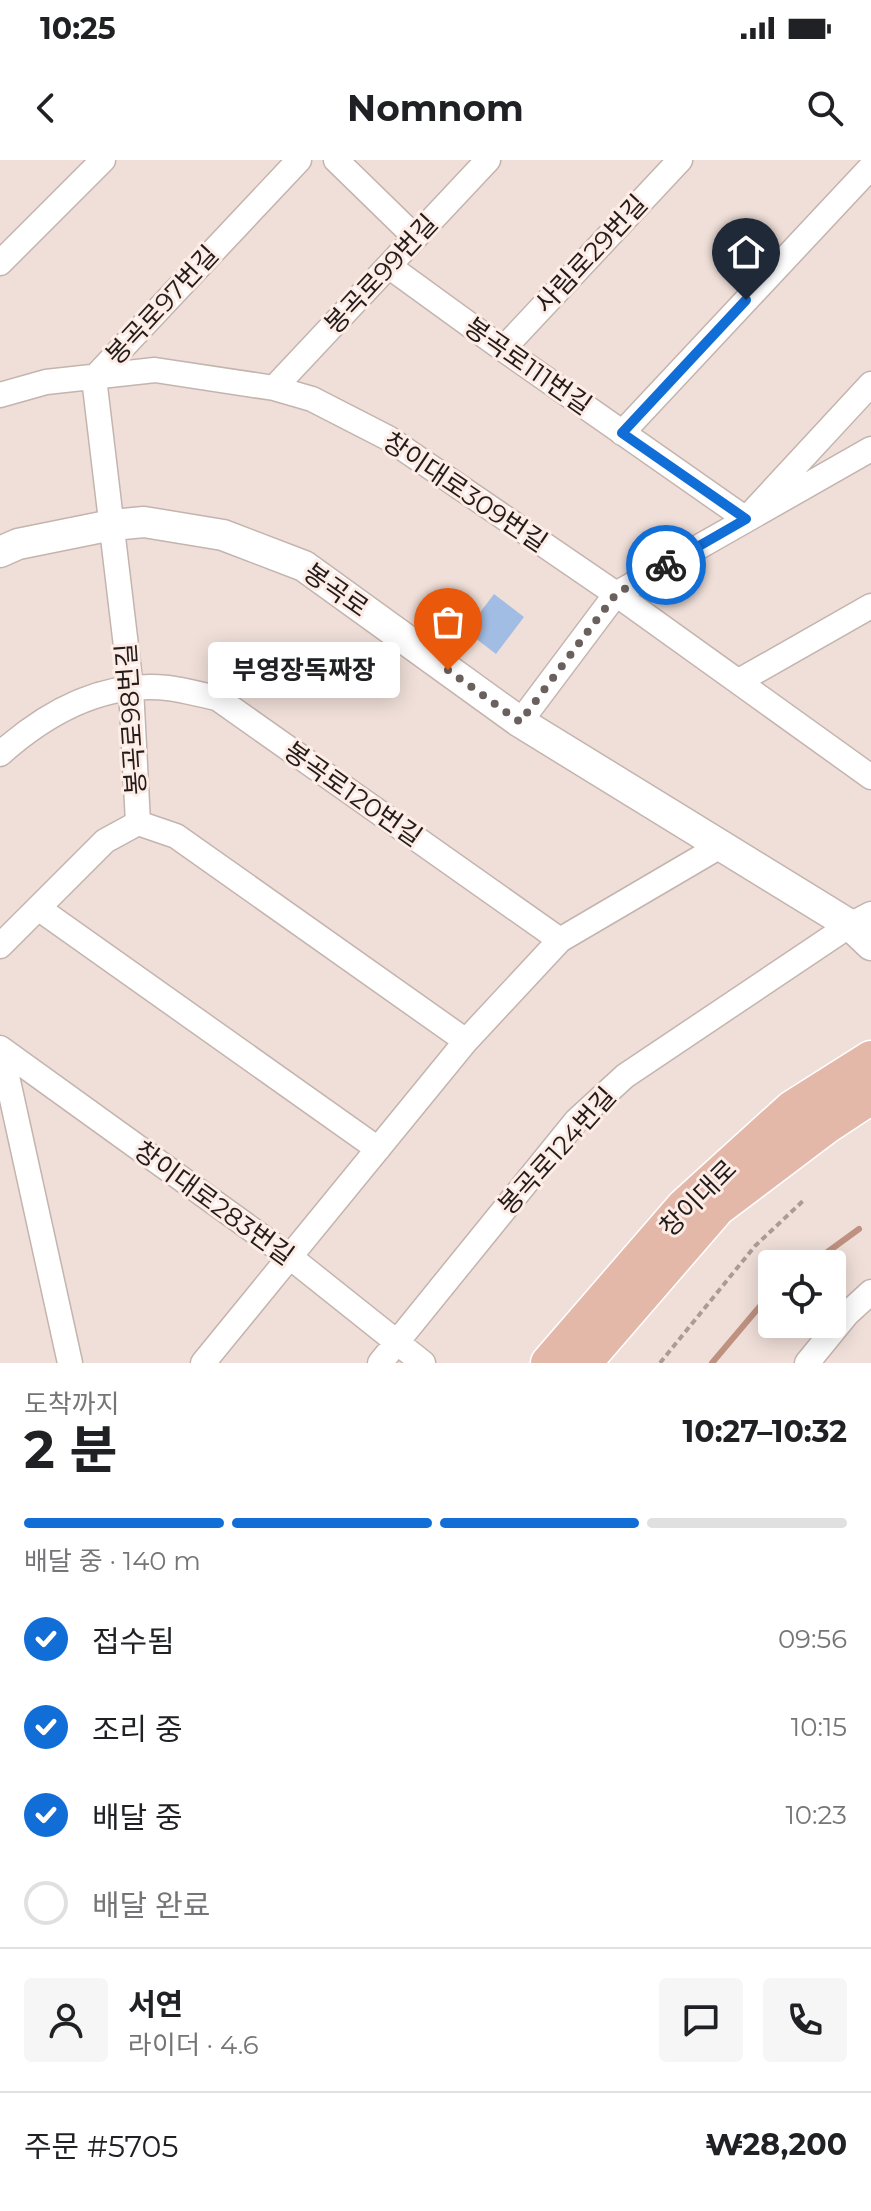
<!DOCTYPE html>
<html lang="ko">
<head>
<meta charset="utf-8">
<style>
	:root { --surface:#fff; --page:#f6f6f6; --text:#202124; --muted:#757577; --line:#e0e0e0; --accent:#126ed7 }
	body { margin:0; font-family:Montserrat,"Noto Sans KR",sans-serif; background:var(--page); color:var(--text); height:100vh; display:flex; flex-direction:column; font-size:30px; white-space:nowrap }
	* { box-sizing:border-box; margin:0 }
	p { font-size:26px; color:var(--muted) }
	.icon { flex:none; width:44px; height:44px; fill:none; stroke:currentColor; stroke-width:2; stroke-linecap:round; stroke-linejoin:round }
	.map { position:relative; height:1203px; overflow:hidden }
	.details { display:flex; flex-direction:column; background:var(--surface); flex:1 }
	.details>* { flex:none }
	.controls { position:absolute; left:758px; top:1090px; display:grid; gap:16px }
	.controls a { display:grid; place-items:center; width:88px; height:88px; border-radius:8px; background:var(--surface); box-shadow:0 4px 20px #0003; font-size:40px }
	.pin { position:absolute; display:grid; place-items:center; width:68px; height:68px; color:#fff; margin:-82px -34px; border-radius:50% 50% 50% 0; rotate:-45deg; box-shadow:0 0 8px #0007 }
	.pin .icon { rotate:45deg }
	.courier { position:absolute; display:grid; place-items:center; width:80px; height:80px; margin:-40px; border:6px solid #126ed7; border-radius:50%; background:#fff; color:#222; box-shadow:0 2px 10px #0007 }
	.bubble { position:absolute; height:56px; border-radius:8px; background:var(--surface); box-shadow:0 4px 20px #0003; font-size:26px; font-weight:700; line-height:56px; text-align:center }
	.summary em { font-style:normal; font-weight:700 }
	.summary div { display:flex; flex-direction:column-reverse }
	.summary { display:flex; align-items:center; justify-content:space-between; height:136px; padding:0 24px }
	h1 { font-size:52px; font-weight:700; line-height:60px }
	.bar { display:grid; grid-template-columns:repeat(4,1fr); gap:12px 8px; align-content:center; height:96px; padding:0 24px }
	.bar i { height:10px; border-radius:6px; background:var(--line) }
	.bar .selected { background:var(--accent) }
	.bar p { grid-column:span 4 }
	.line { display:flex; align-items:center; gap:20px; padding:0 24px; border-top:2px solid var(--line) }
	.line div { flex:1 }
	.round { display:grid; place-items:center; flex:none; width:84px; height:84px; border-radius:8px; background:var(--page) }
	ol { padding:0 24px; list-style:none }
	li { display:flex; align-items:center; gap:24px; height:88px }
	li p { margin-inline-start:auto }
	li .icon { padding:8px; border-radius:50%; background:var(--accent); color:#fff; stroke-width:4 }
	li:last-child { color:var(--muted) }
	li i { width:44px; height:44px; border:4px solid var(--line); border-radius:50% }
	.status { display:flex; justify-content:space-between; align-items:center; height:56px; padding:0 40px; background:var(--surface); direction:ltr }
	.status svg { height:22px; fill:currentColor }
	header { display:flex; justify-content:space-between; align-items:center; height:104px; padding:0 24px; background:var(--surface); font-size:36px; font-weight:700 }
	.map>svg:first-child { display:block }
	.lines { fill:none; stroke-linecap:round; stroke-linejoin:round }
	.stream { stroke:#bf9180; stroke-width:6 }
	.building { fill:#a1bde3 }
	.minor-casing { stroke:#c4b4ae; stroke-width:27 }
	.tertiary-casing { stroke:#c4b4ae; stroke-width:33 }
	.primary-casing { stroke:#fff; stroke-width:39 }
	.path { stroke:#a99c97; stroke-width:4; stroke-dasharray:6 4; stroke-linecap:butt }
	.minor { stroke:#fff; stroke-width:24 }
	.tertiary { stroke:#fff; stroke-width:30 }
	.primary { stroke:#e3b8a9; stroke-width:36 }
	.done { stroke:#6a605d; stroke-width:8; stroke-dasharray:0 14.4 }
	.route { stroke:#126ed7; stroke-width:10 }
	.labels { text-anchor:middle; stroke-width:6; stroke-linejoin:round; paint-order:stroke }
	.street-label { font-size:26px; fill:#221c1a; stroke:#feece6 }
</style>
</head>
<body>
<div class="status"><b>10:25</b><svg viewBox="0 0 49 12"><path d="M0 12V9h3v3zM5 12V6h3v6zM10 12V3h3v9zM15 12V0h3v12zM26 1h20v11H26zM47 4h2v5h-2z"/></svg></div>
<header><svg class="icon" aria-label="back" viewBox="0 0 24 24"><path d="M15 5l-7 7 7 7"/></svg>Nomnom<svg class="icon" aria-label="search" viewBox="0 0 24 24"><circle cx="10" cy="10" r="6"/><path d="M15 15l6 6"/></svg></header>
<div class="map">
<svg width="871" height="1203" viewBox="0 0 871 1203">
	<rect width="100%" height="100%" fill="#f0dfd9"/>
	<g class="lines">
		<path class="stream" d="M 811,1104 L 859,1069
			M 712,1203 L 772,1132"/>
	</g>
	<path class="building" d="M 494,434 L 524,457 L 496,494 L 466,471 Z"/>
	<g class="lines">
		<defs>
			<path id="minor" d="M 336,0 L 415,77
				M 0,103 L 103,0
				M 390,107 L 503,189 L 746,359 L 871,224
				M 503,189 L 680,0
				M 274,228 L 488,0
				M 0,235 L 46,222 L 155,210 L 274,228 L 312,239 L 388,278 L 616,434 L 871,617
				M 622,273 L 871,7
				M 739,521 L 871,446
				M 520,562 L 616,434 L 871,289
				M 0,594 C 47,552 103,521 168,528 C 185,530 201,535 217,538 L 560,780
				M 138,663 L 176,676 L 466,881
				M 38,748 L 378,989
				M 0,786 L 105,681 L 138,663 L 131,528 L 94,218 L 299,0
				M 0,888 L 290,1097 L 423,1203
				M 1,889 L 70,1203
				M 203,1203 L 466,881 L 560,780 L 722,685
				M 380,1203 L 576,961 L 625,916 L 850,765 L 871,754
				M 807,1203 L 847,1154 L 871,1132"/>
			<path id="tertiary" d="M 0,392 L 18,384 L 112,365 L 144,362 L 223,375 L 304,406 L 520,562 L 850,765 L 871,785"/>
			<path id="primary" d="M 549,1203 L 684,1047 L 792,949 L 871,899
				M 583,1203 L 717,1048 L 827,965 L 871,936"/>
		</defs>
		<use href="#minor" class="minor-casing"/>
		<use href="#tertiary" class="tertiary-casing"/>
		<use href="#primary" class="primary-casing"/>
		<path class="path" d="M 660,1203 L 755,1086 L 804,1040"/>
		<use href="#minor" class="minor"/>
		<use href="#tertiary" class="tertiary"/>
		<use href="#primary" class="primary"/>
	</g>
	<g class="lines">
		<path class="done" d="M 448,510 L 520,562 L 616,434 L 666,405"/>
		<path class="route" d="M 666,405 L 746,359 L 622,273 L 746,140"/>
	</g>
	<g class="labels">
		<g class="street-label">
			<text transform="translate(591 94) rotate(-47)" y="9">사림로29번길</text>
			<text transform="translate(381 114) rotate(-47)" y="9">봉곡로99번길</text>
			<text transform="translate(162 145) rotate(-47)" y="9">봉곡로97번길</text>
			<text transform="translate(528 206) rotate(35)" y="9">봉곡로111번길</text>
			<text transform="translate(465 332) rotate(34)" y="9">창이대로309번길</text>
			<text transform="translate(336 430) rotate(35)" y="9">봉곡로</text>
			<text transform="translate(131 559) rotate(-94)" y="9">봉곡로98번길</text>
			<text transform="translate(353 634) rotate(35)" y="9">봉곡로120번길</text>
			<text transform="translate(557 991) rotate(-48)" y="9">봉곡로124번길</text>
			<text transform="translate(698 1038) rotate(-45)" y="9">창이대로</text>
			<text transform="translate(214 1043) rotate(36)" y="9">창이대로283번길</text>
		</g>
	</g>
</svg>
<div class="controls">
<a><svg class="icon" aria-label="locate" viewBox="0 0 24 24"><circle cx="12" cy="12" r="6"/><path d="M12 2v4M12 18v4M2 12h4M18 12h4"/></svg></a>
</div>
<div class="pin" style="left:448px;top:510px;background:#ea580c"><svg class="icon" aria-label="bag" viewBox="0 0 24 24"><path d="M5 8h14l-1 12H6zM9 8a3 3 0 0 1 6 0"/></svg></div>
<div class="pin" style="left:746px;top:140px;background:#1f2937"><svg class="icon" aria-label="home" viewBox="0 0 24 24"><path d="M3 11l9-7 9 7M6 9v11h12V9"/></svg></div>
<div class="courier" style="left:666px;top:405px"><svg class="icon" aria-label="bike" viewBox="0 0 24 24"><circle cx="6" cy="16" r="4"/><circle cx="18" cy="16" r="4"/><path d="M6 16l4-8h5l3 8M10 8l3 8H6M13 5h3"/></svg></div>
<div class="bubble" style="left:208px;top:482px;width:192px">부영장독짜장</div>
</div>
<section class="details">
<div class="summary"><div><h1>2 분</h1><p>도착까지</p></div><em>10:27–10:32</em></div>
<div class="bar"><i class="selected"></i><i class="selected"></i><i class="selected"></i><i></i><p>배달 중 · 140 m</p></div>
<ol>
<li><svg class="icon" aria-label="check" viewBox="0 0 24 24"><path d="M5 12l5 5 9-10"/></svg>접수됨<p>09:56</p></li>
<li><svg class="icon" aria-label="check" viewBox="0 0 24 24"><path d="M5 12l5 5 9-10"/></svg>조리 중<p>10:15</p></li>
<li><svg class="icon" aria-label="check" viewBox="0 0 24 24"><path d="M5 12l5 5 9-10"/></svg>배달 중<p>10:23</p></li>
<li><i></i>배달 완료</li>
</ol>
<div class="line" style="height:144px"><a class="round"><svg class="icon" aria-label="person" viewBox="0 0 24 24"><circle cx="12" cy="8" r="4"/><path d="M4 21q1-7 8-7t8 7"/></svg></a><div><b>서연</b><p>라이더 · 4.6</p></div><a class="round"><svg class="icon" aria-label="chat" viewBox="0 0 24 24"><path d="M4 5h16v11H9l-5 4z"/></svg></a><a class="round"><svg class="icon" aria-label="phone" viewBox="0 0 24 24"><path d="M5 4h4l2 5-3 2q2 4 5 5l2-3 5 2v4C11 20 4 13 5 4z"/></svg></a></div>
<div class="line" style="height:104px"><div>주문 #5705</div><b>₩28,200</b></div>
</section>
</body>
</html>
